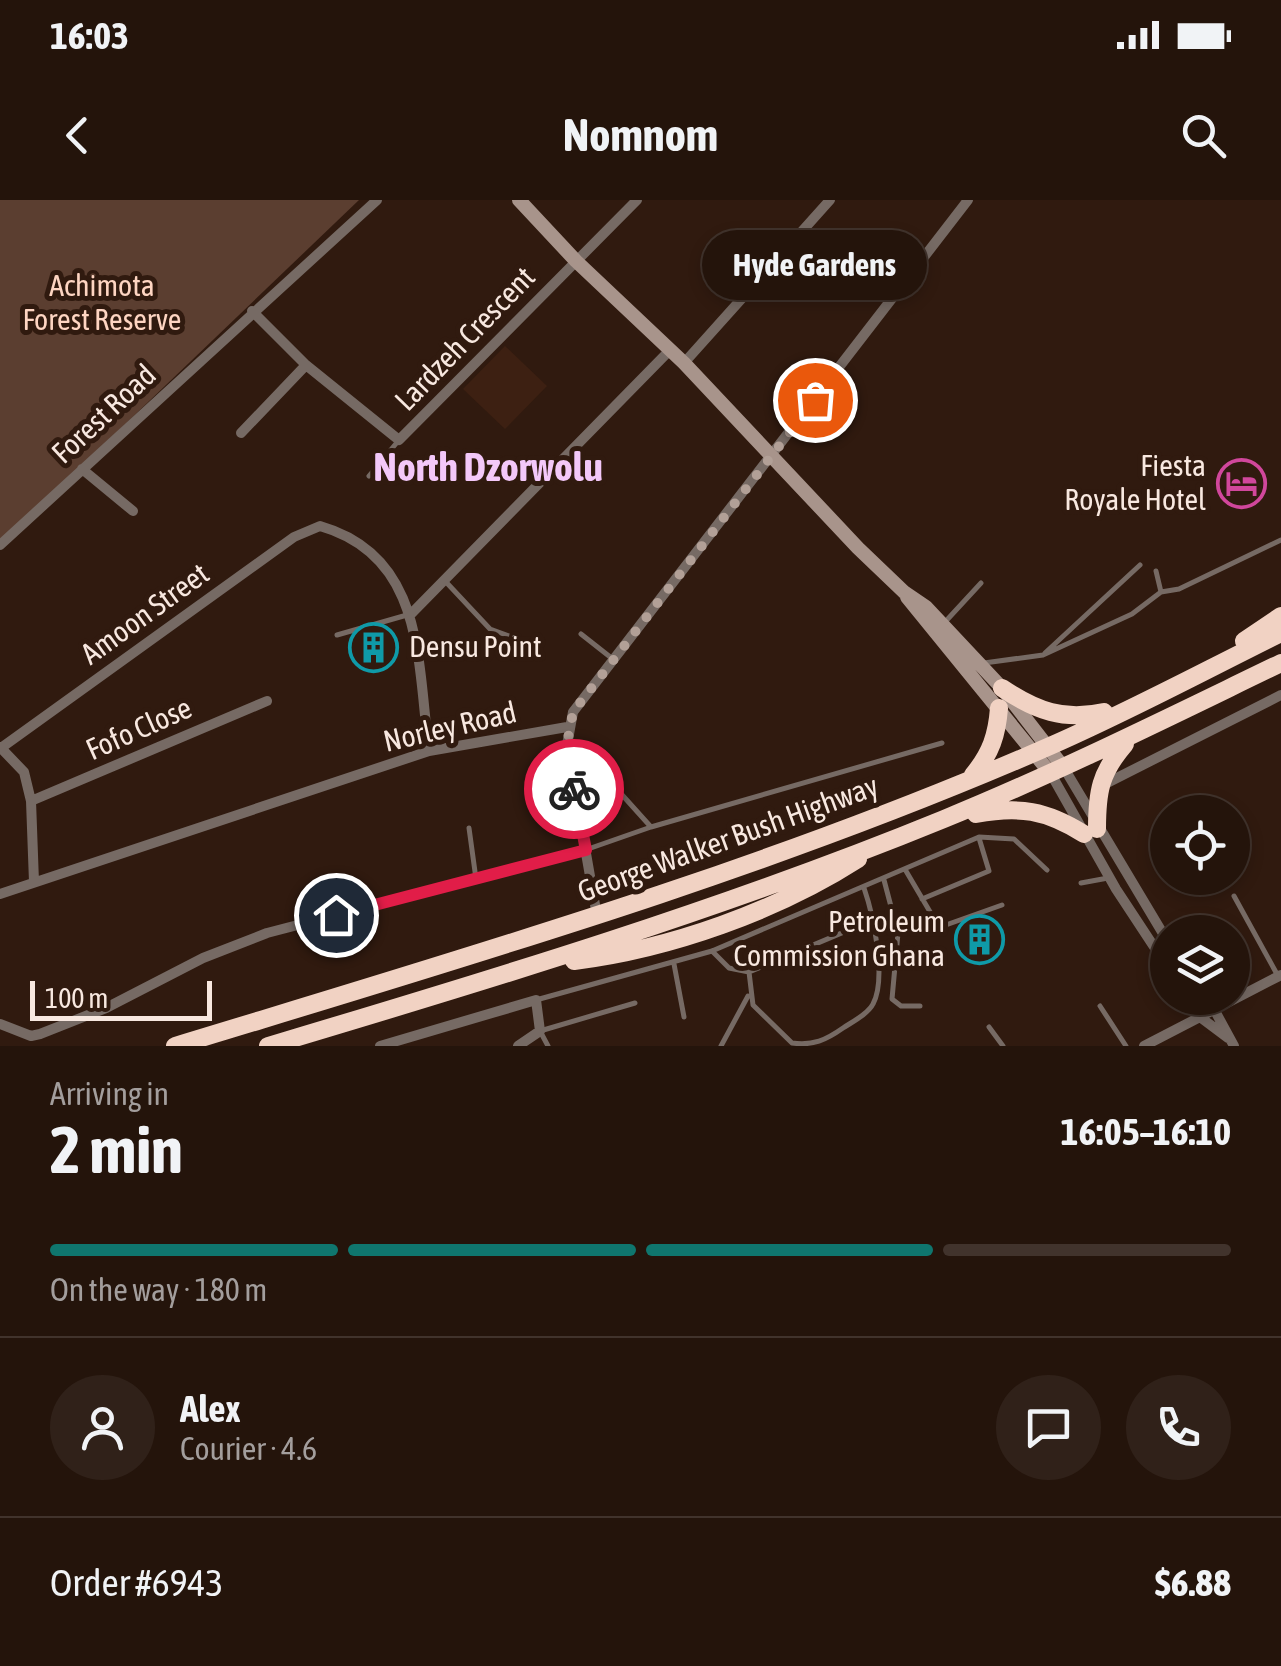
<!DOCTYPE html>
<html lang="en">
<head>
<meta charset="utf-8">
<style>
	:root { --surface:#24140b; --page:#302119; --text:#f1f3f6; --muted:#a39e9d; --line:#41332c; --accent:#0f766e }
	body { margin:0; font-family:"Asap Condensed",sans-serif; background:var(--page); color:var(--text); height:100vh; display:flex; flex-direction:column; font-size:38px; white-space:nowrap }
	* { box-sizing:border-box; margin:0 }
	p { font-size:32px; color:var(--muted) }
	.icon { flex:none; width:55px; height:55px; fill:none; stroke:currentColor; stroke-width:2; stroke-linecap:round; stroke-linejoin:round }
	.map { position:relative; height:846px; overflow:hidden }
	.panel { display:flex; flex-direction:column; background:var(--surface); flex:1 }
	.panel>* { flex:none }
	.controls { position:absolute; left:1150px; top:595px; display:grid; gap:20px }
	.controls a { display:grid; place-items:center; width:100px; height:100px; border-radius:50%; background:var(--surface); box-shadow:0 5px 15px #0003,0 0 0 2px var(--line); font-size:50px }
	.scale { position:absolute; left:30px; bottom:25px; width:182px; box-sizing:border-box; padding-left:10px; border:5px solid #f8e8e0; border-top:0; font-size:28px; line-height:35px; white-space:nowrap; color:#f8e8e0; -webkit-text-stroke:8px #301a0f; paint-order:stroke }
	.pin { position:absolute; display:grid; place-items:center; width:85px; height:85px; color:#fff; margin:-42px; border:5px solid #fff; border-radius:50%; box-shadow:0 2px 10px #0007 }
	.courier { position:absolute; display:grid; place-items:center; width:100px; height:100px; margin:-50px; border:8px solid #e11d48; border-radius:50%; background:#fff; color:#222; box-shadow:0 2px 12px #0007 }
	.bubble { position:absolute; height:70px; border-radius:35px; background:var(--surface); box-shadow:0 5px 15px #0003,0 0 0 2px var(--line); font-size:32px; font-weight:700; line-height:70px; text-align:center }
	.summary em { font-style:normal; font-weight:700 }
	.summary div { display:flex; flex-direction:column-reverse }
	.summary { display:flex; align-items:center; justify-content:space-between; height:170px; padding:0 50px }
	h1 { font-size:65px; font-weight:700; line-height:75px }
	.bar { display:grid; grid-template-columns:repeat(4,1fr); gap:15px 10px; align-content:center; height:120px; padding:0 50px }
	.bar i { height:12px; border-radius:8px; background:var(--line) }
	.bar .on { background:var(--accent) }
	.bar p { grid-column:span 4 }
	.line { display:flex; align-items:center; gap:25px; padding:0 50px; border-top:2px solid var(--line) }
	.line div { flex:1 }
	.round { display:grid; place-items:center; flex:none; width:105px; height:105px; border-radius:52px; background:var(--page) }
	.status { display:flex; justify-content:space-between; align-items:center; height:70px; padding:0 50px; background:var(--surface); direction:ltr }
	.status svg { height:28px; fill:currentColor }
	header { display:flex; justify-content:space-between; align-items:center; height:130px; padding:0 50px; background:var(--surface); font-size:45px; font-weight:700 }
	.map>svg:first-child { display:block }
	.built { fill:#3d2012 }
	.green { fill:#5b3e30 }
	.lines { fill:none; stroke-linecap:round; stroke-linejoin:round }
	.lane { stroke:#766a64; stroke-width:5 }
	.street { stroke:#766a64; stroke-width:10 }
	.secondary { stroke:#a8948b; stroke-width:14 }
	.highway { stroke:#f1d2c3; stroke-width:18 }
	.done { stroke:#b2a097; stroke-width:10; stroke-dasharray:0 18 }
	.route { stroke:#e11d48; stroke-width:12 }
	.labels { text-anchor:middle; stroke-width:10; stroke-linejoin:round; paint-order:stroke }
	.park-label { font-size:30px; fill:#fed5c2; stroke:#301a0f }
	.street-label { font-size:30px; fill:#f8e8e0; stroke:#301a0f }
	.poi-label { font-size:30px; fill:#f8e8e0; stroke:#301a0f; text-anchor:end }
	.district-label { font-size:40px; font-weight:bold; fill:#f3c8f9; stroke:#301a0f }
</style>
</head>
<body>
<div class="status"><b>16:03</b><svg viewBox="0 0 49 12"><path d="M0 12V9h3v3zM5 12V6h3v6zM10 12V3h3v9zM15 12V0h3v12zM26 1h20v11H26zM47 4h2v5h-2z"/></svg></div>
<header><svg class="icon" aria-label="back" viewBox="0 0 24 24"><path d="M15 5l-7 7 7 7"/></svg>Nomnom<svg class="icon" aria-label="search" viewBox="0 0 24 24"><circle cx="10" cy="10" r="6"/><path d="M15 15l6 6"/></svg></header>
<div class="map">
<svg width="1281" height="846" viewBox="0 0 1281 846">
	<rect width="100%" height="100%" fill="#301a0f"/>
	<path class="built" d="M 505,146 L 547,186 L 505,229 L 463,189 Z"/>
	<path class="green" d="M 0,0 L 359,0 L 0,344 Z"/>
	<g class="lines">
		<path class="lane" d="M 369,276 L 399,240
			M 446,382 L 490,429 L 525,442
			M 1161,392 L 1179,389 L 1281,340
			M 945,422 L 981,383
			M 581,434 L 614,460
			M 337,435 L 407,415
			M 1045,453 L 1140,365
			M 984,463 L 1043,455 L 1132,414 L 1161,392 L 1156,371
			M 573,562 L 597,567 L 651,627 L 942,543
			M 536,579 L 562,623 L 578,623
			M 469,628 L 476,679
			M 588,649 L 651,627
			M 906,671 L 936,722 L 943,726 L 1002,705
			M 884,680 L 898,733 L 892,799 L 901,806 L 920,806
			M 1081,683 L 1108,678
			M 1234,696 L 1278,776
			M 922,699 L 989,671 L 979,638
			M 712,751 L 729,768 L 749,772 L 875,719
			M 674,764 L 684,817
			M 749,772 L 753,805 L 792,843 C 813,846 826,840 843,828 C 852,822 868,814 873,804 C 887,778 873,714 864,688
			M 536,800 L 712,751 L 979,637 L 1014,639 L 1047,670
			M 1100,806 L 1126,846
			M 989,827 L 1003,846
			M 548,846 L 540,831 L 635,803
			M 721,846 L 748,796"/>
		<path class="street" d="M 252,111 L 306,165 L 399,240 L 637,0
			M 684,163 L 830,0
			M 241,233 L 306,165
			M 82,269 L 133,311
			M 0,345 L 377,0
			M 411,414 L 670,150
			M 0,547 L 24,572 L 31,601 L 34,682
			M 1,548 L 294,337 L 320,326 C 425,356 417,462 429,551
			M 1064,568 L 1168,742
			M 1051,574 L 1116,689 L 1168,768
			M 1103,585 L 1281,495
			M 31,601 L 267,501
			M 0,694 L 429,551 L 567,527
			M 597,716 L 567,545 L 573,512 L 968,0
			M 1187,798 L 1200,817 L 1228,838
			M 1208,798 L 1234,846
			M 0,824 L 31,836 L 40,834 L 106,808 L 203,758 L 267,733 L 585,650
			M 380,846 L 536,800 L 540,831 L 518,846
			M 1144,846 L 1281,775"/>
		<path class="secondary" d="M 519,0 L 576,61 L 684,163 L 858,348 L 904,392 L 926,407 L 1002,488 L 1064,568
			M 907,397 L 1051,574"/>
		<path class="highway" d="M 1244,441 L 1281,416
			M 1002,488 C 1036,511 1064,521 1104,512
			M 973,575 C 991,553 997,535 999,508
			M 976,614 C 1019,606 1046,610 1084,634
			M 1097,629 C 1097,592 1100,573 1125,544
			M 574,761 C 670,749 777,711 858,659
			M 175,846 C 470,756 767,670 1050,546 C 1128,512 1204,471 1281,433
			M 268,846 C 496,778 724,709 944,619 C 1059,572 1169,517 1281,463"/>
	</g>
	<g class="lines">
		<path class="done" d="M 574,589 L 567,544 L 573,512 L 815,200"/>
		<path class="route" d="M 336,715 L 586,650 L 574,589"/>
	</g>
	<defs>
		<symbol id="hotel-ring" viewBox="-11 -11 22 22"><circle r="9.5" fill="#301a0f" stroke="#d1479c" stroke-width="1.5"/><path d="M-6-4.5h1.5V1H6V5H4.5V3h-9V5H-6ZM-4 0a1.8 1.8 0 1 1 3.6 0ZM.5 0V-2.5h3Q6-2.5 6 0Z" fill="#d1479c"/></symbol>
		<symbol id="building-ring" viewBox="-11 -11 22 22"><circle r="9.5" fill="#301a0f" stroke="#0f9aa8" stroke-width="1.5"/><path d="M-4-6H4V6H1V3H-1V6H-4ZM-2.5-4.3h1.7v1.8h-1.7ZM.8-4.3h1.7v1.8H.8ZM-2.5-1h1.7V.8h-1.7ZM.8-1h1.7V.8H.8Z" fill="#0f9aa8"/></symbol>
	</defs>
	<g fill-rule="evenodd">
		<use href="#hotel-ring" x="1214" y="256" width="55" height="55"/>
		<use href="#building-ring" x="346" y="420" width="55" height="55"/>
		<use href="#building-ring" x="952" y="712" width="55" height="55"/>
	</g>
	<g class="labels">
		<g class="park-label">
			<text x="102" y="96">Achimota<tspan x="102" dy="34">Forest Reserve</tspan></text>
		</g>
		<g class="street-label">
			<text transform="translate(465 139) rotate(-46)" y="10">Lardzeh Crescent</text>
			<text transform="translate(104 214) rotate(-43)" y="10">Forest Road</text>
			<text transform="translate(145 414) rotate(-36)" y="10">Amoon Street</text>
			<text transform="translate(450 527) rotate(-13)" y="10">Norley Road</text>
			<text transform="translate(139 529) rotate(-24)" y="10">Fofo Close</text>
			<text transform="translate(728 639) rotate(-20)" y="10">George Walker Bush Highway</text>
		</g>
		<g class="poi-label">
			<text x="1206" y="276">Fiesta<tspan x="1206" dy="34">Royale Hotel</tspan></text>
			<text x="409" y="457" text-anchor="start">Densu Point</text>
			<text x="945" y="732">Petroleum<tspan x="945" dy="34">Commission Ghana</tspan></text>
		</g>
		<g class="district-label">
			<text x="488" y="281">North Dzorwolu</text>
		</g>
	</g>
</svg>
<div class="controls">
<a><svg class="icon" aria-label="locate" viewBox="0 0 24 24"><circle cx="12" cy="12" r="6"/><path d="M12 2v4M12 18v4M2 12h4M18 12h4"/></svg></a>
<a><svg class="icon" aria-label="layers" viewBox="0 0 24 24"><path d="M12 4l9 5-9 5-9-5zM3 14l9 5 9-5"/></svg></a>
</div>
<div class="scale">100 m</div>
<div class="pin" style="left:815px;top:200px;background:#ea580c"><svg class="icon" aria-label="bag" viewBox="0 0 24 24"><path d="M5 8h14l-1 12H6zM9 8a3 3 0 0 1 6 0"/></svg></div>
<div class="pin" style="left:336px;top:715px;background:#1f2937"><svg class="icon" aria-label="home" viewBox="0 0 24 24"><path d="M3 11l9-7 9 7M6 9v11h12V9"/></svg></div>
<div class="courier" style="left:574px;top:589px"><svg class="icon" aria-label="bike" viewBox="0 0 24 24"><circle cx="6" cy="16" r="4"/><circle cx="18" cy="16" r="4"/><path d="M6 16l4-8h5l3 8M10 8l3 8H6M13 5h3"/></svg></div>
<div class="bubble" style="left:702px;top:30px;width:225px">Hyde Gardens</div>
</div>
<section class="panel">
<div class="summary"><div><h1>2 min</h1><p>Arriving in</p></div><em>16:05–16:10</em></div>
<div class="bar"><i class="on"></i><i class="on"></i><i class="on"></i><i></i><p>On the way · 180 m</p></div>
<div class="line" style="height:180px"><a class="round"><svg class="icon" aria-label="person" viewBox="0 0 24 24"><circle cx="12" cy="8" r="4"/><path d="M4 21q1-7 8-7t8 7"/></svg></a><div><b>Alex</b><p>Courier · 4.6</p></div><a class="round"><svg class="icon" aria-label="chat" viewBox="0 0 24 24"><path d="M4 5h16v11H9l-5 4z"/></svg></a><a class="round"><svg class="icon" aria-label="phone" viewBox="0 0 24 24"><path d="M5 4h4l2 5-3 2q2 4 5 5l2-3 5 2v4C11 20 4 13 5 4z"/></svg></a></div>
<div class="line" style="height:130px"><div>Order #6943</div><b>$6.88</b></div>
</section>
</body>
</html>
